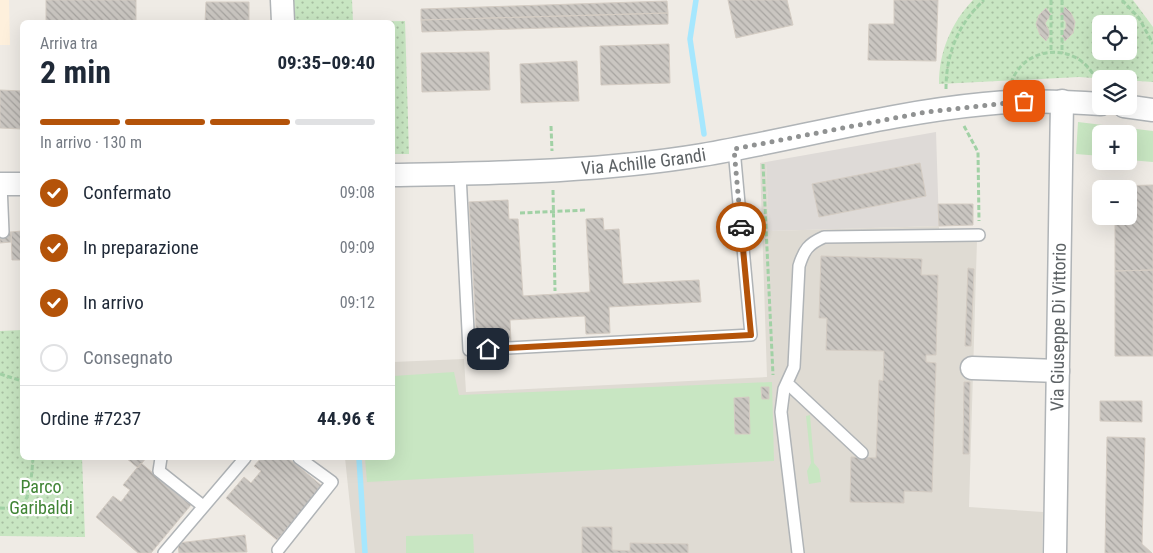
<!DOCTYPE html>
<html lang="it">
<head>
<meta charset="utf-8">
<style>
	:root { --surface:#fff; --page:#f6f6f7; --text:#1f2937; --muted:#747a83; --line:#e0e1e3; --accent:#b45309 }
	body { margin:0; font-family:"Roboto Condensed",sans-serif; background:var(--page); color:var(--text); height:100vh; display:flex; flex-direction:column; font-size:19px; white-space:nowrap }
	* { box-sizing:border-box; margin:0 }
	p { font-size:16px; color:var(--muted) }
	.icon { flex:none; width:28px; height:28px; fill:none; stroke:currentColor; stroke-width:2; stroke-linecap:round; stroke-linejoin:round }
	.map { position:relative; flex:1; overflow:hidden }
	.drawer { position:absolute; left:20px; top:20px; width:375px; height:440px; display:flex; flex-direction:column; background:var(--surface); border-radius:8px; box-shadow:0 5px 20px #0002 }
	.drawer>* { flex:none }
	.controls { position:absolute; left:1092px; top:15px; display:grid; gap:10px }
	.controls a { display:grid; place-items:center; width:45px; height:45px; border-radius:8px; background:var(--surface); box-shadow:0 5px 20px #0002; font-size:25px }
	.pin { position:absolute; display:grid; place-items:center; width:42px; height:42px; color:#fff; margin:-21px; border-radius:10px; box-shadow:0 2px 8px #0006 }
	.courier { position:absolute; display:grid; place-items:center; width:50px; height:50px; margin:-25px; border:4px solid #b45309; border-radius:50%; background:#fff; color:#222; box-shadow:0 1px 6px #0007 }
	.headline em { font-style:normal; font-weight:700 }
	.headline div { display:flex; flex-direction:column-reverse }
	.headline { display:flex; align-items:center; justify-content:space-between; height:85px; padding:0 20px }
	h1 { font-size:32px; font-weight:700; line-height:38px }
	.bar { display:grid; grid-template-columns:repeat(4,1fr); gap:8px 5px; align-content:center; height:60px; padding:0 20px }
	.bar i { height:6px; border-radius:4px; background:var(--line) }
	.bar .selected { background:var(--accent) }
	.bar p { grid-column:span 4 }
	.line { display:flex; align-items:center; gap:12px; padding:0 20px; border-top:1px solid var(--line) }
	.line div { flex:1 }
	ol { padding:0 20px; list-style:none }
	li { display:flex; align-items:center; gap:15px; height:55px }
	li p { margin-inline-start:auto }
	li .icon { padding:5px; border-radius:50%; background:var(--accent); color:#fff; stroke-width:4 }
	li:last-child { color:var(--muted) }
	li i { width:28px; height:28px; border:2px solid var(--line); border-radius:50% }
	.map>svg:first-child { display:block }
	.commercial { fill:#fef0dc }
	.industrial { fill:#dedad7 }
	.education { fill:#dfdbd3 }
	.grass { fill:url(#grass-dots); fill-rule:evenodd }
	.garden { fill:#c8e6c2 }
	.lines { fill:none; stroke-linecap:round; stroke-linejoin:round }
	.stream { stroke:#a6e7fe; stroke-width:5.5 }
	.building { fill:url(#building-back-hatch); stroke:#d4ccc3 }
	.lane-casing { stroke:#b0b4b7; stroke-width:14 }
	.street-casing { stroke:#b0b4b7; stroke-width:25 }
	.path { stroke:#a1d1a5; stroke-width:3; stroke-dasharray:5 2.5; stroke-linecap:butt }
	.lane { stroke:#fff; stroke-width:11 }
	.street { stroke:#fff; stroke-width:22 }
	.done { stroke:#909292; stroke-width:5; stroke-dasharray:0 9 }
	.route { stroke:#b45309; stroke-width:6 }
	.labels { text-anchor:middle; stroke-width:4.5; stroke-linejoin:round; paint-order:stroke }
	.street-label { font-size:18px; fill:#5d6265; stroke:#fff }
	.park-label { font-size:18px; fill:#408435; stroke:#fff }
</style>
</head>
<body>
<div class="map">
<svg width="1153" height="553" viewBox="0 0 1153 553">
	<defs>
		<pattern id="grass-dots" width="8" height="8" patternUnits="userSpaceOnUse" patternTransform="scale(1.25)"><rect width="8" height="8" fill="#c8e6c2"/><path d="M2 2h.1M6 6h.1" fill="none" stroke="#a6bea1" stroke-width="1.8" stroke-linecap="round"/></pattern>
		<pattern id="building-back-hatch" width="6" height="6" patternUnits="userSpaceOnUse" patternTransform="scale(1.25)"><rect width="6" height="6" fill="#cac6c1"/><path d="M-1 5l2 2M0 0l6 6M5-1l2 2" fill="none" stroke="#a7a4a0"/></pattern>
	</defs>
	<rect width="100%" height="100%" fill="#efebe5"/>
	<path class="commercial" d="M 0,0 L 9,0 L 10,45 L 0,45 Z"/>
	<path class="industrial" d="M 936,132 L 939,226 L 769,231 L 766,162 Z"/>
	<path class="education" d="M 766,162 L 769,231 L 939,226 L 939,240 L 977,240 L 969,507 L 1043,512 L 1042,553 L 355,553 L 345,458 L 392,458 L 393,362 L 464,359 L 466,392 L 767,377 L 760,163 Z"/>
	<path class="grass" d="M 292,0 L 352,0 L 353,22 L 405,21 L 409,154 L 393,154 L 392,22 L 307,22 L 307,20 L 292,21 Z
		M 973,0 L 1133,0 L 1153,27 L 1153,82 L 1079,77 L 939,84 C 939,52 951,23 973,0 ZM 1101,24 L 1129,24 L 1129,51 L 1101,51 Z
		M 22,330 L 22,458 L 82,458 L 85,537 L 0,536 L 0,331 Z"/>
	<path class="garden" d="M 1078,122 L 1153,131 L 1153,162 L 1129,160 L 1129,134 L 1101,134 L 1101,156 L 1076,154 Z
		M 454,372 L 459,395 L 772,382 L 774,461 L 367,482 L 365,458 L 392,458 L 393,376 Z
		M 810,415 L 814,463 L 819,469 L 821,482 L 809,484 L 807,471 L 811,463 L 806,416 Z
		M 473,534 L 474,553 L 406,553 L 406,536 Z"/>
	<g class="lines">
		<path class="stream" d="M 696,0 L 690,39 L 704,134
			M 359,458 L 365,553"/>
	</g>
	<path class="building" d="M 46,0 L 136,0 L 136,22 L 46,22 Z
		M 728,0 L 787,0 L 793,25 L 736,38 Z
		M 894,0 L 938,0 L 936,61 L 868,60 L 869,24 L 894,24 Z
		M 667,1 L 668,13 L 421,20 L 421,9 Z
		M 206,2 L 249,2 L 249,22 L 205,22 Z
		M 1065,7 L 1071,13 L 1075,22 L 1073,33 L 1065,41 L 1061,33 L 1066,28 L 1066,22 L 1060,15 Z
		M 1046,8 L 1051,15 L 1045,23 L 1050,33 L 1046,41 L 1040,35 L 1036,24 L 1039,15 Z
		M 668,13 L 668,24 L 422,32 L 421,20 Z
		M 669,44 L 670,83 L 601,85 L 600,46 Z
		M 489,52 L 490,90 L 422,92 L 421,53 Z
		M 577,61 L 579,101 L 521,103 L 520,64 Z
		M 0,90 L 22,91 L 22,129 L 0,128 Z
		M 920,163 L 926,196 L 819,217 L 812,184 Z
		M 1153,185 L 1153,270 L 1115,271 L 1115,216 L 1129,216 L 1129,189 L 1115,189 L 1115,186 Z
		M 508,200 L 509,219 L 518,219 L 523,296 L 590,292 L 586,219 L 603,218 L 604,230 L 619,229 L 623,284 L 699,280 L 701,302 L 609,307 L 610,333 L 586,334 L 585,316 L 510,320 L 511,343 L 477,345 L 469,202 Z
		M 938,204 L 973,204 L 973,225 L 939,226 Z
		M 22,231 L 22,297 L 21,260 L 12,260 L 11,232 Z
		M 0,232 L 11,232 L 11,242 L 0,243 Z
		M 821,256 L 922,259 L 921,275 L 938,275 L 936,355 L 926,355 L 926,362 L 936,363 L 932,492 L 904,491 L 904,503 L 850,502 L 851,457 L 876,458 L 879,380 L 883,381 L 884,351 L 826,350 L 827,318 L 819,318 Z
		M 968,268 L 974,269 L 971,346 L 965,346 Z
		M 1153,270 L 1153,356 L 1115,356 L 1115,271 Z
		M 964,382 L 970,382 L 969,454 L 963,454 Z
		M 761,387 L 769,387 L 769,399 L 762,399 Z
		M 749,397 L 750,434 L 735,434 L 734,398 Z
		M 1100,401 L 1142,401 L 1142,422 L 1100,421 Z
		M 1107,437 L 1145,438 L 1142,544 L 1152,553 L 1105,553 Z
		M 126,458 L 146,458 L 138,468 Z
		M 261,458 L 288,458 L 322,486 L 277,540 L 226,498 L 244,477 L 251,483 L 261,471 L 254,466 Z
		M 141,463 L 191,505 L 151,553 L 138,553 L 96,517 L 113,496 L 121,502 L 130,490 L 123,485 Z
		M 582,527 L 612,527 L 612,550 L 630,551 L 630,543 L 688,544 L 688,553 L 582,553 Z
		M 245,535 L 247,552 L 179,553 L 178,543 Z"/>
	<g class="lines">
		<defs>
			<path id="lane" d="M 460,174 L 469,350 L 751,335 L 734,149
				M 1,184 L 3,232
				M 787,383 L 862,453
				M 161,458 L 159,471 L 203,506
				M 278,550 L 332,482 L 299,458
				M 164,553 L 245,458
				M 798,553 L 781,412 L 784,389 L 794,367 L 799,266 C 804,250 808,244 824,237 L 979,235"/>
			<g id="street">
				<path d="M 282,0 L 283,22"/>
				<path d="M 1124,106 L 1153,110"/>
				<path id="s1" d="M 392,175 C 496,173 599,172 702,155 C 796,139 889,113 984,104 C 1023,100 1062,101 1101,104"/>
				<path d="M 0,184 L 22,184"/>
				<path d="M 972,368 L 1058,371"/>
				<path id="s2" d="M 1055,553 L 1062,101"/>
			</g>
		</defs>
		<use href="#lane" class="lane-casing"/>
		<use href="#street" class="street-casing"/>
		<path class="path" d="M 1051,0 L 1051,51
			M 1062,0 L 1062,52
			M 1122,0 L 1139,18 L 1153,44
			M 1011,83 C 1025,42 1083,42 1097,83
			M 946,89 C 946,54 958,24 984,0
			M 551,126 L 552,151
			M 964,126 L 978,152 L 979,221
			M 763,164 L 773,375
			M 553,190 L 555,291
			M 520,213 L 587,210
			M 0,374 L 22,381
			M 0,508 C 5,508 15,510 20,507 C 31,500 32,469 33,458"/>
		<use href="#lane" class="lane"/>
		<use href="#street" class="street"/>
	</g>
	<g class="lines">
		<path class="done" d="M 741,227 L 734,149 L 926,112 L 1024,101"/>
		<path class="route" d="M 488,349 L 751,335 L 741,227"/>
	</g>
	<g class="labels">
		<g class="street-label">
			<text dy="6" stroke="none"><textPath href="#s1" startOffset="252">Via Achille Grandi</textPath></text>
			<text dy="6" stroke="none"><textPath href="#s2" startOffset="226">Via Giuseppe Di Vittorio</textPath></text>
		</g>
		<g class="park-label">
			<text x="41" y="493">Parco<tspan x="41" dy="21">Garibaldi</tspan></text>
		</g>
	</g>
</svg>
<div class="controls">
<a><svg class="icon" aria-label="locate" viewBox="0 0 24 24"><circle cx="12" cy="12" r="6"/><path d="M12 2v4M12 18v4M2 12h4M18 12h4"/></svg></a>
<a><svg class="icon" aria-label="layers" viewBox="0 0 24 24"><path d="M12 4l9 5-9 5-9-5zM3 14l9 5 9-5"/></svg></a>
<a>+</a>
<a>−</a>
</div>
<div class="pin" style="left:1024px;top:101px;background:#ea580c"><svg class="icon" aria-label="bag" viewBox="0 0 24 24"><path d="M5 8h14l-1 12H6zM9 8a3 3 0 0 1 6 0"/></svg></div>
<div class="pin" style="left:488px;top:349px;background:#1f2937"><svg class="icon" aria-label="home" viewBox="0 0 24 24"><path d="M3 11l9-7 9 7M6 9v11h12V9"/></svg></div>
<div class="courier" style="left:741px;top:227px"><svg class="icon" aria-label="car" viewBox="0 0 24 24"><path d="M5 17H2v-5l4-1 3-4h7l3 4 3 1v5h-3M9 17h6M6 11h13"/><circle cx="7" cy="17" r="2"/><circle cx="17" cy="17" r="2"/></svg></div>
<section class="drawer">
<div class="headline"><div><h1>2 min</h1><p>Arriva tra</p></div><em>09:35–09:40</em></div>
<div class="bar"><i class="selected"></i><i class="selected"></i><i class="selected"></i><i></i><p>In arrivo · 130 m</p></div>
<ol>
<li><svg class="icon" aria-label="check" viewBox="0 0 24 24"><path d="M5 12l5 5 9-10"/></svg>Confermato<p>09:08</p></li>
<li><svg class="icon" aria-label="check" viewBox="0 0 24 24"><path d="M5 12l5 5 9-10"/></svg>In preparazione<p>09:09</p></li>
<li><svg class="icon" aria-label="check" viewBox="0 0 24 24"><path d="M5 12l5 5 9-10"/></svg>In arrivo<p>09:12</p></li>
<li><i></i>Consegnato</li>
</ol>
<div class="line" style="height:65px"><div>Ordine #7237</div><b>44.96 €</b></div>
</section>
</div>
</body>
</html>
